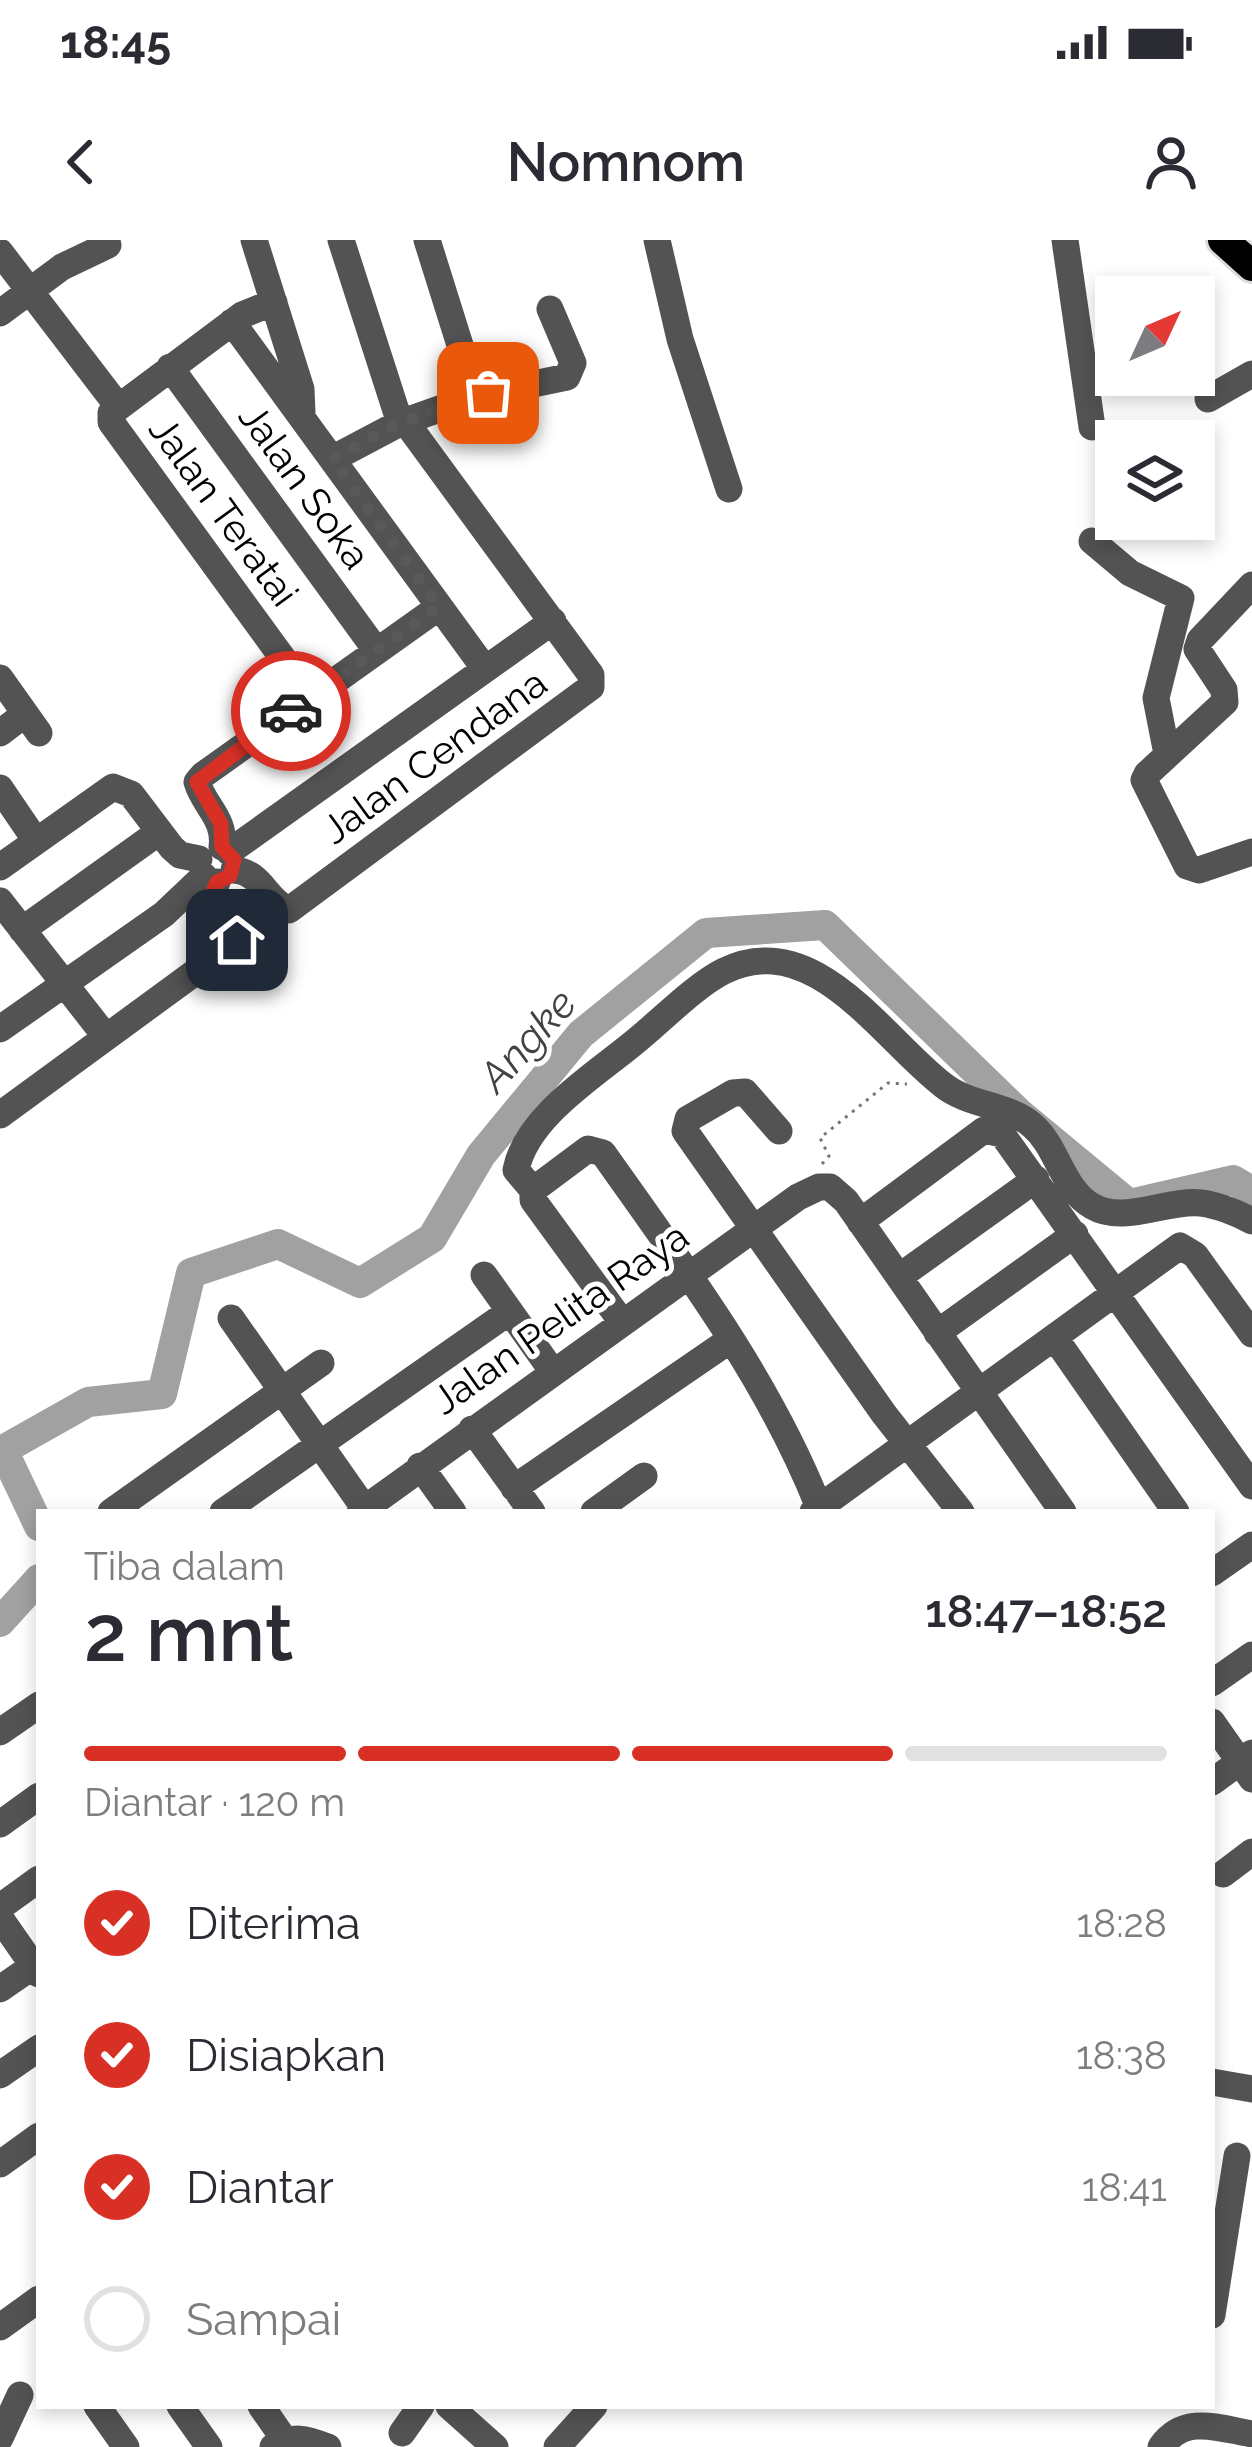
<!DOCTYPE html>
<html lang="id">
<head>
<meta charset="utf-8">
<style>
	:root { --surface:#fff; --page:#f2f2f3; --text:#2b2b33; --muted:#7c7c81; --line:#e1e1e2; --accent:#d93025 }
	body { margin:0; font-family:Raleway,sans-serif; background:var(--page); color:var(--text); height:100vh; display:flex; flex-direction:column; font-size:45px; white-space:nowrap }
	* { box-sizing:border-box; margin:0 }
	p { font-size:39px; color:var(--muted) }
	.icon { flex:none; width:66px; height:66px; fill:none; stroke:currentColor; stroke-width:2; stroke-linecap:round; stroke-linejoin:round }
	.map { position:relative; flex:1; overflow:hidden }
	.drawer { position:absolute; left:36px; top:1269px; width:1179px; height:900px; display:flex; flex-direction:column; background:var(--surface); border-radius:0px; box-shadow:0 6px 18px #0003 }
	.drawer>* { flex:none }
	.needle { width:78px; rotate:46deg }
	.fabs { position:absolute; left:1095px; top:36px; display:grid; gap:24px }
	.fabs a { display:grid; place-items:center; width:120px; height:120px; border-radius:0px; background:var(--surface); box-shadow:0 6px 18px #0003; font-size:60px }
	.pin { position:absolute; display:grid; place-items:center; width:102px; height:102px; color:#fff; margin:-51px; border-radius:24px; box-shadow:0 6px 18px #0006 }
	.courier { position:absolute; display:grid; place-items:center; width:120px; height:120px; margin:-60px; border:9px solid #d93025; border-radius:50%; background:#fff; color:#222; box-shadow:0 3px 15px #0007 }
	.head em { font-style:normal; font-weight:600 }
	.head div { display:flex; flex-direction:column-reverse }
	.head { display:flex; align-items:center; justify-content:space-between; height:204px; padding:0 48px }
	h1 { font-size:78px; font-weight:600; line-height:90px }
	.bar { display:grid; grid-template-columns:repeat(4,1fr); gap:18px 12px; align-content:center; height:144px; padding:0 48px }
	.bar i { height:15px; border-radius:9px; background:var(--line) }
	.bar .current { background:var(--accent) }
	.bar p { grid-column:span 4 }
	ol { padding:0 48px; list-style:none }
	li { display:flex; align-items:center; gap:36px; height:132px }
	li p { margin-inline-start:auto }
	li .icon { padding:12px; border-radius:50%; background:var(--accent); color:#fff; stroke-width:4 }
	li:last-child { color:var(--muted) }
	li i { width:66px; height:66px; border:6px solid var(--line); border-radius:50% }
	.status { display:flex; justify-content:space-between; align-items:center; height:84px; padding:0 60px; background:var(--surface); direction:ltr }
	.status svg { height:33px; fill:currentColor }
	header { display:flex; justify-content:space-between; align-items:center; height:156px; padding:0 48px; background:var(--surface); font-size:54px; font-weight:600 }
	.map>svg:first-child { display:block }
	.lines { fill:none; stroke-linecap:round; stroke-linejoin:round }
	.river { stroke:#a1a1a1; stroke-width:30 }
	.major-casing { stroke:#dbdbdb; stroke-width:36 }
	.path { stroke:#757575; stroke-width:3; stroke-dasharray:3 6; stroke-linecap:butt }
	.minor { stroke:#535353; stroke-width:27 }
	.major { stroke:#000; stroke-width:30 }
	.done { stroke:#595959; stroke-width:12; stroke-dasharray:0 21.6 }
	.route { stroke:#d93025; stroke-width:15 }
	.labels { text-anchor:middle; stroke-width:10; stroke-linejoin:round; paint-order:stroke }
	.street-label { font-size:39px; fill:#000; stroke:#fff }
	.water-label { font-size:42px; font-style:italic; fill:#424242; stroke:#fff }
</style>
</head>
<body>
<div class="status"><b>18:45</b><svg viewBox="0 0 49 12"><path d="M0 12V9h3v3zM5 12V6h3v6zM10 12V3h3v9zM15 12V0h3v12zM26 1h20v11H26zM47 4h2v5h-2z"/></svg></div>
<header><svg class="icon" aria-label="back" viewBox="0 0 24 24"><path d="M15 5l-7 7 7 7"/></svg>Nomnom<svg class="icon" aria-label="person" viewBox="0 0 24 24"><circle cx="12" cy="8" r="4"/><path d="M4 21q1-7 8-7t8 7"/></svg></header>
<div class="map">
<svg width="1252" height="2207" viewBox="0 0 1252 2207">
	<rect width="100%" height="100%" fill="#fff"/>
	<g class="lines">
		<path class="river" d="M 39,1286 L 3,1210 L 88,1162 L 162,1154 L 191,1033 L 278,1004 L 360,1043 L 432,998 L 481,915 L 581,794 L 706,693 L 825,685 L 1019,873 L 1129,964 L 1233,940 L 1252,951
			M 0,1382 L 39,1339"/>
		<defs>
			<path id="major" d="M 1223,0 L 1252,26"/>
		</defs>
		<use href="#major" class="major-casing"/>
		<path class="path" d="M 822,924 L 829,916 L 820,898 L 888,843 L 907,844"/>
		<path class="minor" d="M 254,0 L 301,149 L 302,173
			M 341,0 L 400,183
			M 427,0 L 476,156
			M 657,0 L 680,99 L 729,249
			M 1065,0 L 1092,187
			M 0,12 L 117,165
			M 274,62 L 242,75 L 111,173 L 111,182 L 311,457
			M 0,73 L 62,27 L 108,5
			M 232,82 L 485,429
			M 170,127 L 376,410
			M 1208,159 L 1252,134
			M 332,219 L 400,183 L 476,156 L 567,137 L 573,123 L 550,69
			M 1092,301 L 1130,333 L 1181,358 L 1156,458 L 1167,514
			M 1252,345 L 1200,400 L 1197,409 L 1224,450 L 1225,462 L 1147,534 L 1144,540 L 1187,626 L 1199,630 L 1252,612
			M 0,438 L 39,493
			M 0,493 L 25,474
			M 0,548 L 36,601
			M 222,607 C 226,579 204,566 197,542 L 203,535 L 439,367
			M 229,612 L 553,381
			M 0,627 L 113,547 L 131,554 L 172,608 L 180,615 L 199,619
			M 234,630 C 262,632 266,661 289,670 L 591,447 L 591,435 L 405,181
			M 0,661 L 106,797
			M 22,690 L 159,592
			M 0,789 L 164,674 L 204,636
			M 0,875 L 231,706 L 237,700 L 211,656 L 217,642
			M 779,891 L 745,852 L 733,853 L 688,879 L 685,891 L 884,1174 L 961,1272
			M 533,950 L 516,930 C 526,878 592,837 631,805 C 659,783 694,746 724,731 C 814,687 881,797 943,845 C 969,866 1009,864 1033,886 C 1058,908 1062,949 1092,966 C 1124,985 1167,959 1201,963 C 1217,965 1238,973 1252,981
			M 860,982 L 984,890 L 1002,894 L 1252,1246
			M 484,1035 L 553,1132
			M 899,1037 L 1036,939
			M 231,1078 L 367,1272
			M 622,1082 L 533,960 L 533,950 L 588,909 L 603,913 C 682,1025 767,1137 818,1265
			M 937,1093 L 1075,994
			M 1055,1098 L 1176,1272
			M 472,1189 L 532,1272
			M 420,1226 L 453,1272
			M 514,1248 L 730,1100
			M 111,1272 L 321,1123
			M 223,1272 L 509,1072
			M 360,1272 L 798,957 L 819,947 L 830,947 L 846,961 L 1063,1272
			M 594,1272 L 644,1236
			M 813,1272 L 1180,1006 L 1195,1015 L 1252,1094
			M 1212,1333 L 1252,1305
			M 1212,1443 L 1252,1415
			M 1212,1482 L 1252,1539
			M 0,1492 L 39,1465
			M 1212,1542 L 1252,1513
			M 0,1584 L 39,1556
			M 1223,1634 L 1252,1612
			M 0,1667 L 39,1639
			M 0,1678 L 39,1734
			M 0,1749 L 39,1722
			M 0,1835 L 39,1808
			M 1212,1842 L 1252,1849
			M 0,1924 L 39,1896
			M 1212,2075 L 1237,1916
			M 0,2087 L 39,2059
			M 97,2166 L 126,2207
			M 180,2166 L 209,2207
			M 261,2166 L 284,2199
			M 449,2166 L 495,2207
			M 402,2193 L 421,2166
			M 0,2198 L 20,2155
			M 273,2207 C 292,2194 307,2199 328,2207
			M 557,2207 L 594,2166
			M 1161,2207 C 1184,2174 1218,2188 1252,2194"/>
		<use href="#major" class="major"/>
	</g>
	<g class="lines">
		<path class="done" d="M 291,471 L 439,367 L 332,219 L 400,183 L 488,153"/>
		<path class="route" d="M 237,700 L 211,656 L 217,642 L 230,636 L 234,620 L 222,607 L 221,584 L 197,542 L 291,471"/>
	</g>
	<g class="labels">
		<g class="street-label">
			<text transform="translate(305 246) rotate(54)" y="14">Jalan Soka</text>
			<text transform="translate(224 271) rotate(54)" y="14">Jalan Teratai</text>
			<text transform="translate(434 516) rotate(-36)" y="14">Jalan Cendana</text>
			<text transform="translate(560 1078) rotate(-35)" y="14">Jalan Pelita Raya</text>
		</g>
		<g class="water-label">
			<text transform="translate(527 800) rotate(-48)" y="15">Angke</text>
		</g>
	</g>
</svg>
<div class="fabs">
<a><svg class="needle" viewBox="-14 -14 28 28"><path d="M0-13l5 13h-10z" fill="#e53935"/><path d="M0 13l5-13h-10z" fill="#7c7c81"/></svg></a>
<a><svg class="icon" aria-label="layers" viewBox="0 0 24 24"><path d="M12 4l9 5-9 5-9-5zM3 14l9 5 9-5"/></svg></a>
</div>
<div class="pin" style="left:488px;top:153px;background:#ea580c"><svg class="icon" aria-label="bag" viewBox="0 0 24 24"><path d="M5 8h14l-1 12H6zM9 8a3 3 0 0 1 6 0"/></svg></div>
<div class="pin" style="left:237px;top:700px;background:#1f2937"><svg class="icon" aria-label="home" viewBox="0 0 24 24"><path d="M3 11l9-7 9 7M6 9v11h12V9"/></svg></div>
<div class="courier" style="left:291px;top:471px"><svg class="icon" aria-label="car" viewBox="0 0 24 24"><path d="M5 17H2v-5l4-1 3-4h7l3 4 3 1v5h-3M9 17h6M6 11h13"/><circle cx="7" cy="17" r="2"/><circle cx="17" cy="17" r="2"/></svg></div>
<section class="drawer">
<div class="head"><div><h1>2 mnt</h1><p>Tiba dalam</p></div><em>18:47–18:52</em></div>
<div class="bar"><i class="current"></i><i class="current"></i><i class="current"></i><i></i><p>Diantar · 120 m</p></div>
<ol>
<li><svg class="icon" aria-label="check" viewBox="0 0 24 24"><path d="M5 12l5 5 9-10"/></svg>Diterima<p>18:28</p></li>
<li><svg class="icon" aria-label="check" viewBox="0 0 24 24"><path d="M5 12l5 5 9-10"/></svg>Disiapkan<p>18:38</p></li>
<li><svg class="icon" aria-label="check" viewBox="0 0 24 24"><path d="M5 12l5 5 9-10"/></svg>Diantar<p>18:41</p></li>
<li><i></i>Sampai</li>
</ol>
</section>
</div>
</body>
</html>
